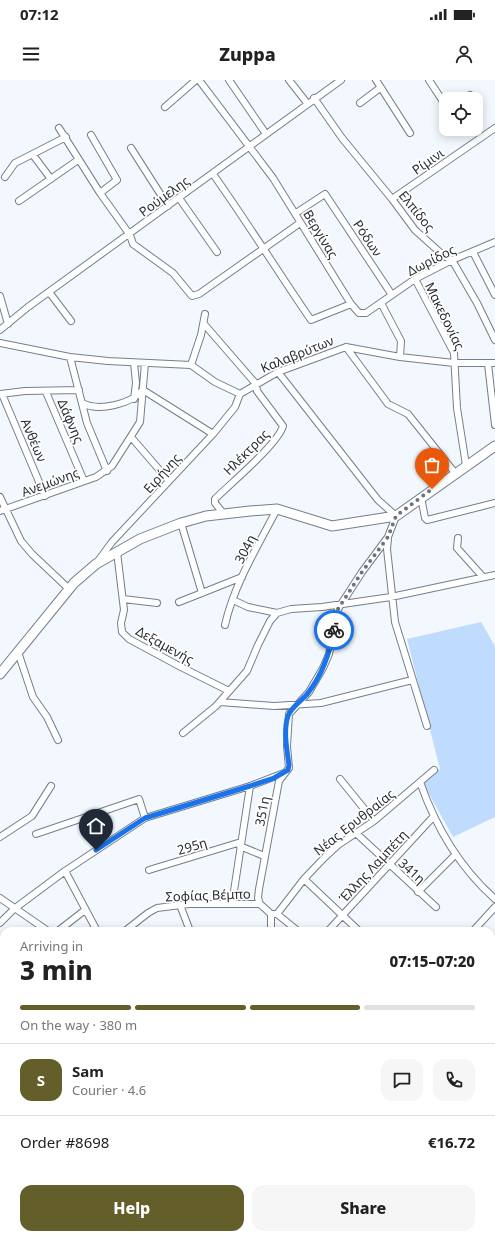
<!DOCTYPE html>
<html lang="en">
<head>
<meta charset="utf-8">
<style>
	:root { --surface:#fff; --page:#f6f6f6; --text:#222; --muted:#767676; --line:#e0e0e0; --accent:#645e2b }
	body { margin:0; font-family:"Noto Sans",sans-serif; background:var(--page); color:var(--text); height:100vh; display:flex; flex-direction:column; font-size:15px; white-space:nowrap }
	* { box-sizing:border-box; margin:0 }
	p { font-size:13px; color:var(--muted) }
	.icon { flex:none; width:22px; height:22px; fill:none; stroke:currentColor; stroke-width:2; stroke-linecap:round; stroke-linejoin:round }
	.map { position:relative; flex:1; overflow:hidden }
	.side { position:absolute; left:0px; top:847px; width:495px; height:312px; display:flex; flex-direction:column; background:var(--surface); border-radius:12px 12px 0 0; box-shadow:0 2px 10px #0003 }
	.side>* { flex:none }
	.fabs { position:absolute; left:439px; top:12px; display:grid; gap:8px }
	.fabs a { display:grid; place-items:center; width:44px; height:44px; border-radius:8px; background:var(--surface); box-shadow:0 2px 10px #0003; font-size:20px }
	.pin { position:absolute; display:grid; place-items:center; width:34px; height:34px; color:#fff; margin:-41px -17px; border-radius:50% 50% 50% 0; rotate:-45deg; box-shadow:0 0 4px #0007 }
	.pin .icon { rotate:45deg }
	.courier { position:absolute; display:grid; place-items:center; width:40px; height:40px; margin:-20px; border:3px solid #1a73e8; border-radius:50%; background:#fff; color:#222; box-shadow:0 1px 5px #0007 }
	.headline em { font-style:normal; font-weight:800 }
	.headline div { display:flex; flex-direction:column-reverse }
	.headline { display:flex; align-items:center; justify-content:space-between; height:68px; padding:0 20px }
	h1 { font-size:26px; font-weight:800; line-height:30px }
	.bar { display:grid; grid-template-columns:repeat(4,1fr); gap:6px 4px; align-content:center; height:48px; padding:0 20px }
	.bar i { height:5px; border-radius:3px; background:var(--line) }
	.bar .selected { background:var(--accent) }
	.bar p { grid-column:span 4 }
	.line { display:flex; align-items:center; gap:10px; padding:0 20px; border-top:1px solid var(--line) }
	.line div { flex:1 }
	.round { display:grid; place-items:center; flex:none; width:42px; height:42px; border-radius:12px; background:var(--page) }
	.cta { display:flex; gap:8px; margin-top:auto; padding:8px 20px }
	.cta a { flex:1; height:46px; border-radius:12px; background:var(--accent); color:#fff; font-size:16px; font-weight:800; line-height:46px; text-align:center }
	.cta a+a { background:var(--page); color:var(--text) }
	.status { display:flex; justify-content:space-between; align-items:center; height:28px; padding:0 20px; background:var(--surface); direction:ltr }
	.status svg { height:11px; fill:currentColor }
	header { display:flex; justify-content:space-between; align-items:center; height:52px; padding:0 20px; background:var(--surface); font-size:18px; font-weight:800 }
	.map>svg:first-child { display:block }
	.green { fill:#bfdbfd }
	.lines { fill:none; stroke-linecap:round; stroke-linejoin:round }
	.street-casing { stroke:#747f8c; stroke-width:8 }
	.secondary-casing { stroke:#747f8c; stroke-width:11 }
	.street { stroke:#fff; stroke-width:6 }
	.secondary { stroke:#fff; stroke-width:9 }
	.done { stroke:#70747a; stroke-width:4; stroke-dasharray:0 7.2 }
	.route { stroke:#1a73e8; stroke-width:5 }
	.labels { text-anchor:middle; stroke-width:3.5; stroke-linejoin:round; paint-order:stroke }
	.street-label { font-size:13px; fill:#292d33; stroke:#fff }
</style>
</head>
<body>
<div class="status"><b>07:12</b><svg viewBox="0 0 49 12"><path d="M0 12V9h3v3zM5 12V6h3v6zM10 12V3h3v9zM15 12V0h3v12zM26 1h20v11H26zM47 4h2v5h-2z"/></svg></div>
<header><svg class="icon" aria-label="menu" viewBox="0 0 24 24"><path d="M4 6h16M4 12h16M4 18h16"/></svg>Zuppa<svg class="icon" aria-label="person" viewBox="0 0 24 24"><circle cx="12" cy="8" r="4"/><path d="M4 21q1-7 8-7t8 7"/></svg></header>
<div class="map">
<svg width="495" height="1159" viewBox="0 0 495 1159">
	<rect width="100%" height="100%" fill="#f3f8fe"/>
	<path class="green" d="M 481,542 L 495,566 L 495,737 L 453,757 L 423,703 L 440,689 L 407,559 Z"/>
	<g class="lines">
		<defs>
			<path id="street" d="M 199,0 L 273,98 L 351,224 L 359,233 L 366,233 L 415,199 L 452,180 L 495,162
				M 229,0 L 266,54
				M 289,0 L 307,23
				M 376,0 L 410,53
				M 429,0 L 446,26
				M 314,18 L 342,58 L 392,119 L 415,150 L 444,176 L 452,180 L 477,223 L 495,260
				M 464,19 L 470,15
				M 360,23 L 380,8
				M 165,27 L 196,0
				M 444,35 L 446,33
				M 59,48 L 100,113 L 130,155 L 133,164 L 173,193 L 192,216 L 199,214 L 300,143
				M 91,55 L 117,100 L 100,113
				M 131,68 L 168,126
				M 33,75 L 51,99
				M 213,94 C 247,142 278,192 311,240 L 351,224
				M 5,97 L 15,83 L 66,57
				M 179,118 L 217,172
				M 392,119 L 495,48
				M 19,121 L 78,80
				M 296,133 L 325,114 L 392,215
				M 473,172 L 495,215
				M 415,199 L 454,273 L 457,328 L 466,385
				M 49,212 L 71,241
				M 0,216 L 8,244
				M 381,223 L 401,261 L 400,277
				M 204,244 L 256,304 L 257,311 L 283,346 C 278,364 230,404 215,419 L 215,423 L 223,433
				M 0,250 L 28,227 L 341,0
				M 0,263 L 70,277 L 108,281 L 191,285 L 215,302 L 240,314
				M 346,267 L 388,324 L 408,334 L 455,393
				M 70,277 L 87,343 L 107,391
				M 134,283 L 136,303 L 134,319
				M 488,284 L 495,345
				M 191,285 L 201,255 L 205,234
				M 46,312 L 84,401
				M 0,314 L 25,311 L 79,310
				M 2,314 L 45,416
				M 240,314 L 278,292 L 346,267 L 400,277 L 454,283 L 495,283
				M 82,323 C 99,332 131,324 143,310 L 213,354
				M 131,357 L 169,401
				M 0,417 L 21,461 L 32,474 L 68,508
				M 421,417 L 425,438 L 427,440 L 495,423
				M 0,431 L 96,397 L 112,386 L 140,342 L 145,283
				M 458,458 L 457,468 L 483,497
				M 388,459 L 387,469 L 395,542 L 427,646
				M 117,472 L 124,530 L 121,543 L 122,552 L 129,559 L 181,587 L 229,611
				M 98,481 L 112,462 L 213,354 L 235,327 L 240,314
				M 202,513 L 242,497
				M 123,519 L 157,523
				M 233,520 L 248,527 L 277,533
				M 179,522 L 202,513 L 181,443
				M 225,545 C 234,504 258,466 277,429
				M 18,572 L 33,617 L 47,637 L 58,660
				M 220,622 L 274,626 L 321,623 L 412,600
				M 183,653 L 216,626 L 247,591 L 258,565 L 270,541 L 277,533 L 291,529 L 322,527 L 391,517 L 495,495
				M 340,699 L 374,741
				M 420,702 C 436,748 459,787 495,819
				M 36,754 L 139,719 L 145,738
				M 357,754 L 436,827
				M 0,757 L 32,736 L 51,706
				M 240,766 L 264,776
				M 149,790 L 241,762
				M 65,791 L 97,851
				M 304,799 L 359,851
				M 418,812 L 455,775
				M 0,818 L 48,851
				M 232,824 L 250,706
				M 260,824 L 258,818 L 259,809 L 279,701 L 289,688 L 287,666 L 289,634 L 309,612 L 323,588 L 329,574 L 338,529 L 362,492 L 388,457 L 396,436 L 378,420 L 278,292
				M 180,825 L 190,851
				M 277,834 L 298,851
				M 0,843 L 14,829 L 65,791 L 145,738 L 250,706 L 284,693
				M 58,851 L 85,830
				M 125,851 L 148,833 L 157,828 L 189,824 L 260,824 L 271,834
				M 271,851 L 271,834 L 277,834 L 304,799 L 325,777 L 338,765 L 374,741 L 434,690
				M 328,851 L 434,736
				M 473,851 L 495,827
				M 491,863 L 495,866
				M 491,892 L 495,888
				M 0,907 L 4,913
				M 0,945 L 4,944
				M 0,990 L 4,989
				M 491,990 L 495,986
				M 491,1004 L 495,1008
				M 0,1024 L 4,1023
				M 491,1086 L 495,1090
				M 491,1115 L 495,1111
				M 0,1139 L 4,1143
				M 36,1155 L 48,1159
				M 466,1155 L 470,1159
				M 1,1159 L 4,1150
				M 71,1159 L 76,1155
				M 144,1159 L 145,1155
				M 308,1159 L 312,1155
				M 365,1159 L 369,1155
				M 448,1159 L 451,1155"/>
			<path id="secondary" d="M 0,594 L 74,503 L 96,484 L 140,459 L 181,443 L 206,436 L 250,431 L 277,429 L 332,446 L 396,436 L 495,366"/>
		</defs>
		<use href="#street" class="street-casing"/>
		<use href="#secondary" class="secondary-casing"/>
		<use href="#street" class="street"/>
		<use href="#secondary" class="secondary"/>
	</g>
	<g class="lines">
		<path class="done" d="M 334,550 L 338,529 L 362,492 L 388,457 L 396,436 L 432,409"/>
		<path class="route" d="M 96,770 L 145,738 L 250,706 L 274,698 L 288,690 L 289,685 C 287,670 283,651 288,636 C 291,627 303,620 308,613 C 322,595 330,572 334,550"/>
	</g>
	<g class="labels">
		<g class="street-label">
			<text transform="translate(428 81) rotate(-35)" y="5">Ρίμινι</text>
			<text transform="translate(164 116) rotate(-36)" y="5">Ρούμελης</text>
			<text transform="translate(417 131) rotate(51)" y="5">Ελπίδος</text>
			<text transform="translate(321 154) rotate(59)" y="5">Βεργίνας</text>
			<text transform="translate(368 158) rotate(56)" y="5">Ρόδων</text>
			<text transform="translate(431 180) rotate(-27)" y="5">Δωρίδος</text>
			<text transform="translate(445 236) rotate(64)" y="5">Μακεδονίας</text>
			<text transform="translate(297 274) rotate(-22)" y="5">Καλαβρύτων</text>
			<text transform="translate(71 341) rotate(67)" y="5">Δάφνης</text>
			<text transform="translate(34 360) rotate(67)" y="5">Ανθέων</text>
			<text transform="translate(246 372) rotate(-45)" y="5">Ηλέκτρας</text>
			<text transform="translate(162 393) rotate(-48)" y="5">Ειρήνης</text>
			<text transform="translate(50 402) rotate(-20)" y="5">Ανεμώνης</text>
			<text transform="translate(245 469) rotate(-63)" y="5">304η</text>
			<text transform="translate(165 565) rotate(29)" y="5">Δεξαμενής</text>
			<text transform="translate(262 731) rotate(-79)" y="5">351η</text>
			<text transform="translate(354 742) rotate(-38)" y="5">Νέας Ερυθραίας</text>
			<text transform="translate(192 766) rotate(-16)" y="5">295η</text>
			<text transform="translate(373 786) rotate(-47)" y="5">Έλλης Λαμπέτη</text>
			<text transform="translate(412 791) rotate(42)" y="5">341η</text>
			<text transform="translate(208 815) rotate(-2)" y="5">Σοφίας Βέμπο</text>
		</g>
	</g>
</svg>
<div class="fabs">
<a><svg class="icon" aria-label="locate" viewBox="0 0 24 24"><circle cx="12" cy="12" r="6"/><path d="M12 2v4M12 18v4M2 12h4M18 12h4"/></svg></a>
</div>
<div class="pin" style="left:432px;top:409px;background:#ea580c"><svg class="icon" aria-label="bag" viewBox="0 0 24 24"><path d="M5 8h14l-1 12H6zM9 8a3 3 0 0 1 6 0"/></svg></div>
<div class="pin" style="left:96px;top:770px;background:#1f2937"><svg class="icon" aria-label="home" viewBox="0 0 24 24"><path d="M3 11l9-7 9 7M6 9v11h12V9"/></svg></div>
<div class="courier" style="left:334px;top:550px"><svg class="icon" aria-label="bike" viewBox="0 0 24 24"><circle cx="6" cy="16" r="4"/><circle cx="18" cy="16" r="4"/><path d="M6 16l4-8h5l3 8M10 8l3 8H6M13 5h3"/></svg></div>
<section class="side">
<div class="headline"><div><h1>3 min</h1><p>Arriving in</p></div><em>07:15–07:20</em></div>
<div class="bar"><i class="selected"></i><i class="selected"></i><i class="selected"></i><i></i><p>On the way · 380 m</p></div>
<div class="line" style="height:72px"><b class="round" style="background:var(--accent);color:#fff">S</b><div><b>Sam</b><p>Courier · 4.6</p></div><a class="round"><svg class="icon" aria-label="chat" viewBox="0 0 24 24"><path d="M4 5h16v11H9l-5 4z"/></svg></a><a class="round"><svg class="icon" aria-label="phone" viewBox="0 0 24 24"><path d="M5 4h4l2 5-3 2q2 4 5 5l2-3 5 2v4C11 20 4 13 5 4z"/></svg></a></div>
<div class="line" style="height:52px"><div>Order #8698</div><b>€16.72</b></div>
<div class="cta"><a>Help</a><a>Share</a></div>
</section>
</div>
</body>
</html>
